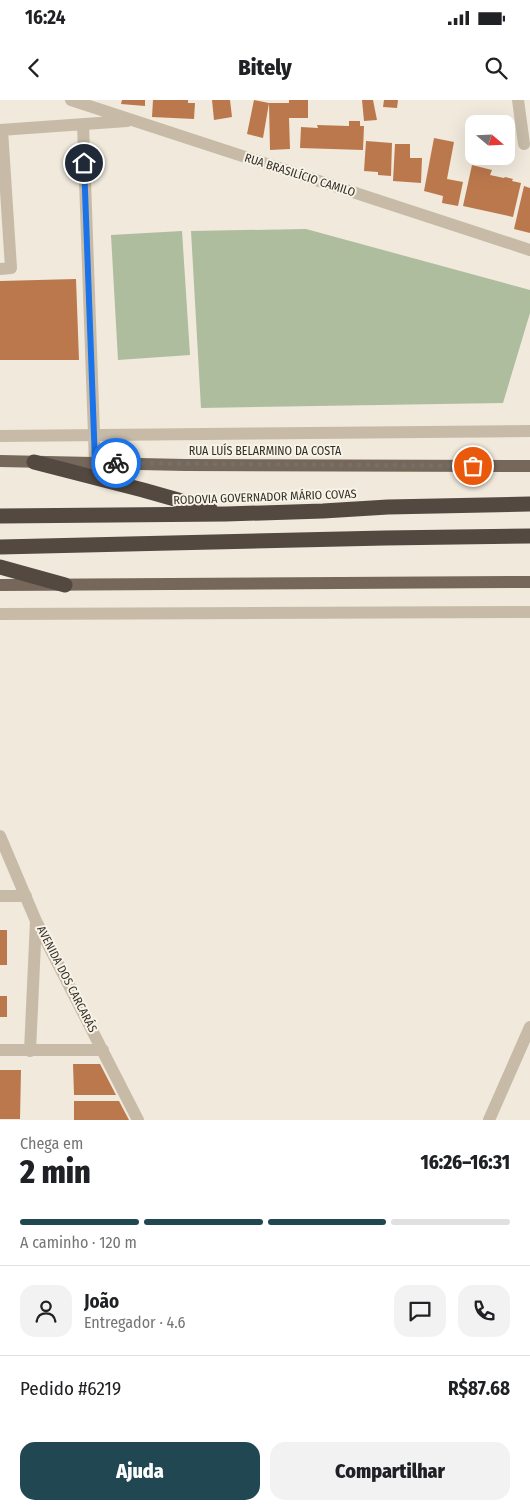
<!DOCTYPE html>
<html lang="pt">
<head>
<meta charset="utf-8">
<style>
	:root { --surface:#fff; --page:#f2f2f2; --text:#202124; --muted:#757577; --line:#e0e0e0; --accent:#214852 }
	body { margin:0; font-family:"Fira Sans Condensed",sans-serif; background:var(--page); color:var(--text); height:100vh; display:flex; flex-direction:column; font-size:19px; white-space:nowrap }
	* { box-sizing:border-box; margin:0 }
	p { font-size:16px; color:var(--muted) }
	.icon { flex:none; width:28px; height:28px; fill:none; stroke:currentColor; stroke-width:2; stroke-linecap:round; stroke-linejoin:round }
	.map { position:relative; height:1020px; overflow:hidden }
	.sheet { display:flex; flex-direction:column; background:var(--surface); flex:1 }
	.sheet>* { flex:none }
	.needle { width:32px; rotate:109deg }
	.buttons { position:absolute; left:465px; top:15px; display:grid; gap:10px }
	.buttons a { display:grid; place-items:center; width:50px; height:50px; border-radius:10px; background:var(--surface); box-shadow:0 5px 20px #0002; font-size:25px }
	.pin { position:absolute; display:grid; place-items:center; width:42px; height:42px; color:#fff; margin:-21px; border:2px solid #fff; border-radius:50%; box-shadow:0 1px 5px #0007 }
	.courier { position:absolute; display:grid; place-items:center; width:50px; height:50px; margin:-25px; border:4px solid #1a73e8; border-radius:50%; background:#fff; color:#222; box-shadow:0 1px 6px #0007 }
	.head em { font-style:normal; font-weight:800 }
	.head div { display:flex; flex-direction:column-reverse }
	.head { display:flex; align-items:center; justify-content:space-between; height:85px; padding:0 20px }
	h1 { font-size:32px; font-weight:800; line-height:38px }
	.bar { display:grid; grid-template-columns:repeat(4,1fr); gap:8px 5px; align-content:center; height:60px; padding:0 20px }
	.bar i { height:6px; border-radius:4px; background:var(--line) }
	.bar .selected { background:var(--accent) }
	.bar p { grid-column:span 4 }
	.line { display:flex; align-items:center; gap:12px; padding:0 20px; border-top:1px solid var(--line) }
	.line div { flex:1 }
	.round { display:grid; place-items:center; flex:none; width:52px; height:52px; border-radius:15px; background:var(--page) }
	.cta { display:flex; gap:10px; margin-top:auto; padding:10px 20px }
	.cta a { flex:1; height:58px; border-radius:15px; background:var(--accent); color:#fff; font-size:20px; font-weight:800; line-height:58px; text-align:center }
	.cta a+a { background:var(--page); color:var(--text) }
	.status { display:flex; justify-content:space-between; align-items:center; height:35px; padding:0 25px; background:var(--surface); direction:ltr }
	.status svg { height:14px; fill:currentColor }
	header { display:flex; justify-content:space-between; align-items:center; height:65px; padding:0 20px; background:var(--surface); font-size:22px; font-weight:800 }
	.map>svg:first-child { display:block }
	.green { fill:#aebd9d }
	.building { fill:#bc784d }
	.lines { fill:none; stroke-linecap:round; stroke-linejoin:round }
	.minor { stroke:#c7bba8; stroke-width:12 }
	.major { stroke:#75675a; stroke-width:12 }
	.highway { stroke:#544940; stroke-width:15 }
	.done { stroke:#766f67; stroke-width:5; stroke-dasharray:0 9 }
	.route { stroke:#1a73e8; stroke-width:6 }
	.labels { text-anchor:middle; stroke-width:4; stroke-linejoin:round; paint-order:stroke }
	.street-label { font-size:12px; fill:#342e28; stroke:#f8f3e7 }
</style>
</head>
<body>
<div class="status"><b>16:24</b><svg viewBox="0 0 49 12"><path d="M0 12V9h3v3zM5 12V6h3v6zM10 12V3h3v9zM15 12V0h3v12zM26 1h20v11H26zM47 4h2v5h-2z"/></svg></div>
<header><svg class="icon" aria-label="back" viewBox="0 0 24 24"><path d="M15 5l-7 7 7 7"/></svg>Bitely<svg class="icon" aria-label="search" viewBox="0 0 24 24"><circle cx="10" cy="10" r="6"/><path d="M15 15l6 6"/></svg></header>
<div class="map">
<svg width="530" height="1020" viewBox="0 0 530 1020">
	<rect width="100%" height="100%" fill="#f0e9dc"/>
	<path class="green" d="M 306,129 L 530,190 L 530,213 L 503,303 L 201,308 L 191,131 Z
		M 182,131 L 190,255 L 118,260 L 111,135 Z"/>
	<path class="building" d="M 122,0 L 145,0 L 145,6 L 121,4 Z
		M 153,0 L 188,0 L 188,3 L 195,3 L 194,19 L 152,17 Z
		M 212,0 L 230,0 L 232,17 L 214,20 Z
		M 254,0 L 269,3 L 263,38 L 247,34 Z
		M 289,0 L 308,0 L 308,18 L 289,18 L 290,49 L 270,50 L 269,3 L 289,3 Z
		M 362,0 L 373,0 L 377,20 L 364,21 Z
		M 384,0 L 398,0 L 397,8 L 383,7 Z
		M 349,21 L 360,21 L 360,26 L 364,26 L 363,50 L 300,48 L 301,27 L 318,28 L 317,25 L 349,26 Z
		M 434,38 L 454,42 L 447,79 L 463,82 L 458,106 L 442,103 L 443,96 L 424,91 Z
		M 366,41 L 392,43 L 391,76 L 378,75 L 378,72 L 364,71 Z
		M 395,44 L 410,44 L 410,58 L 422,58 L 421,83 L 393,81 Z
		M 472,65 L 492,70 L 490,75 L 504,78 L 505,77 L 513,79 L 512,81 L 521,83 L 513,117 L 463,106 Z
		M 524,86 L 530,88 L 530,133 L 514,129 Z
		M 76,179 L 79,260 L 0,260 L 0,181 Z
		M 0,830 L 7,830 L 7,865 L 0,865 Z
		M 0,896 L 7,896 L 7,917 L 0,917 Z
		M 73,964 L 100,964 L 116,995 L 74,995 Z
		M 0,970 L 21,970 L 20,1019 L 0,1019 Z
		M 74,1001 L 119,1001 L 129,1020 L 74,1020 Z"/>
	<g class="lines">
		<path class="minor" d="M 71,0 L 530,150
			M 518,0 L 524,44
			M 83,24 L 95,363
			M 0,30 L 127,21
			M 0,169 L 11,168 L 2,30
			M 0,336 L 530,331
			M 0,514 L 530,512
			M 0,736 L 36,821 L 138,1020
			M 0,796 L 26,796
			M 0,950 L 103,950
			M 30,951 L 36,821
			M 489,1020 L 530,927"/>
		<path class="major" d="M 0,361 L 186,365 L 530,366
			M 0,485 L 530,482"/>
		<path class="highway" d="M 34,362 L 143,390 L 210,409
			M 0,416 L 226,414 L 323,411 L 388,407 L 530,404
			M 0,447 L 385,438 L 530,436
			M 0,467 L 65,485"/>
	</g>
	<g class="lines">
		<path class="done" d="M 116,363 L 473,366"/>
		<path class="route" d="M 84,63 L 95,363 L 116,363"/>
	</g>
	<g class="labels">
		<g class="street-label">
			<text transform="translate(300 75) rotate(18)" y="4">RUA BRASILÍCIO CAMILO</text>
			<text x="265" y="355">RUA LUÍS BELARMINO DA COSTA</text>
			<text transform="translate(265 397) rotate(-2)" y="4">RODOVIA GOVERNADOR MÁRIO COVAS</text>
			<text transform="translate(67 879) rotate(63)" y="4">AVENIDA DOS CARCARÁS</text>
		</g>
	</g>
</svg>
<div class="buttons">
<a><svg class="needle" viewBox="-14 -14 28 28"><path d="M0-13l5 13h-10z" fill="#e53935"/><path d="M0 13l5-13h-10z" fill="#757577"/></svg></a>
</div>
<div class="pin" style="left:473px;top:366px;background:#ea580c"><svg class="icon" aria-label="bag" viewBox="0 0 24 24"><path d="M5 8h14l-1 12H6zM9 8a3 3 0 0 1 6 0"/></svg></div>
<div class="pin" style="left:84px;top:63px;background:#1f2937"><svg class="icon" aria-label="home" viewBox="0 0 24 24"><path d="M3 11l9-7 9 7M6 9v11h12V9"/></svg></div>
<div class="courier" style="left:116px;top:363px"><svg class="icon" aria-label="bike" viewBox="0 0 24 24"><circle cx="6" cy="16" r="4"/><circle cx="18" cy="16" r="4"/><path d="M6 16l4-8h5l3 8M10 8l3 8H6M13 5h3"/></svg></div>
</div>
<section class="sheet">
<div class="head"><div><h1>2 min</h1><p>Chega em</p></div><em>16:26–16:31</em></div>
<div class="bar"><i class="selected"></i><i class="selected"></i><i class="selected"></i><i></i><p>A caminho · 120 m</p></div>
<div class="line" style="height:90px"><a class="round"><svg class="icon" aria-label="person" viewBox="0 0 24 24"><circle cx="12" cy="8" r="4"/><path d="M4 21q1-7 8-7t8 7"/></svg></a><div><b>João</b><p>Entregador · 4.6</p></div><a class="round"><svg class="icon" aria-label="chat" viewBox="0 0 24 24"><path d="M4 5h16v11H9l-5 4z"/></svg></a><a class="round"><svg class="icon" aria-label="phone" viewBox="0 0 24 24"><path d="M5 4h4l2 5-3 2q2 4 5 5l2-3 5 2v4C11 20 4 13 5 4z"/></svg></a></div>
<div class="line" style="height:65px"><div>Pedido #6219</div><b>R$87.68</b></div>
<div class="cta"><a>Ajuda</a><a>Compartilhar</a></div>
</section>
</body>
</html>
